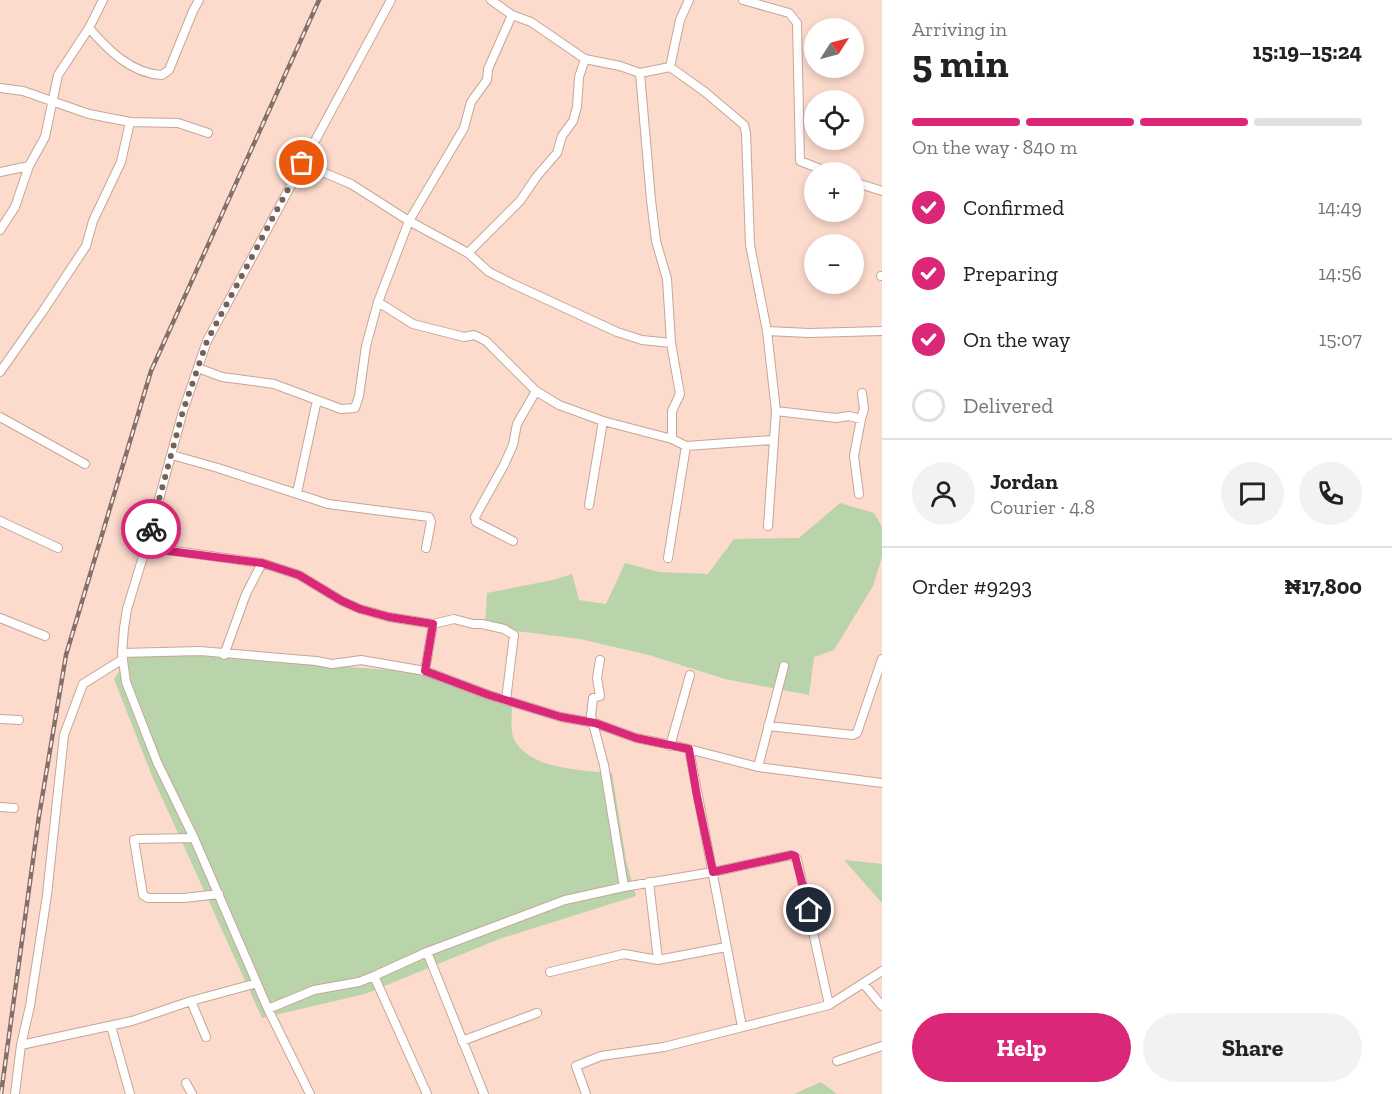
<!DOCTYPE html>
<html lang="en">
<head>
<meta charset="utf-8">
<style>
	:root { --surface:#fff; --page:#f2f2f2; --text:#222; --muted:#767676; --line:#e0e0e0; --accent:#db2777 }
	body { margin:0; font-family:"Zilla Slab",serif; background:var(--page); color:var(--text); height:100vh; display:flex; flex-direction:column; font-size:22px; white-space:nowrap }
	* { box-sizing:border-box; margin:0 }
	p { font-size:20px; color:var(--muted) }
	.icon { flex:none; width:33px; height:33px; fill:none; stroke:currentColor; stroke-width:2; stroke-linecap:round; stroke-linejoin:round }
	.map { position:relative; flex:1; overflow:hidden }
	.sheet { display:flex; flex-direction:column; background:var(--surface); width:510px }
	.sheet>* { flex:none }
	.needle { width:39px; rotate:54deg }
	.tools { position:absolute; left:804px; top:18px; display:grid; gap:12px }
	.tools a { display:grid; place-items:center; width:60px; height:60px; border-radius:50%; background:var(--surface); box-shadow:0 3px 9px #0003; font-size:30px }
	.pin { position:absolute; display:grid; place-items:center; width:51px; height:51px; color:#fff; margin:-26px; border:3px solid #fff; border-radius:50%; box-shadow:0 2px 6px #0007 }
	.courier { position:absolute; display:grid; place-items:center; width:60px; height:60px; margin:-30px; border:4px solid #db2777; border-radius:50%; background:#fff; color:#222; box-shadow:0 2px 8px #0007 }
	.head em { font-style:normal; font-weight:700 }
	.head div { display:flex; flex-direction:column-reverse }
	.head { display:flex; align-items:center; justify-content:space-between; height:102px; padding:0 30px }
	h1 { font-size:39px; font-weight:700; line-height:45px }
	.bar { display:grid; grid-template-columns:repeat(4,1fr); gap:9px 6px; align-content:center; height:72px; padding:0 30px }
	.bar i { height:8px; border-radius:4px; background:var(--line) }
	.bar .active { background:var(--accent) }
	.bar p { grid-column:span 4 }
	.line { display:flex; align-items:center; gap:15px; padding:0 30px; border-top:2px solid var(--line) }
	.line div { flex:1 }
	.round { display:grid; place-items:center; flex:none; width:63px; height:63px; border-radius:32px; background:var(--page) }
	ol { padding:0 30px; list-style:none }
	li { display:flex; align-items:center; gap:18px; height:66px }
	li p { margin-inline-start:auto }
	li .icon { padding:6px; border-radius:50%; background:var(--accent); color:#fff; stroke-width:4 }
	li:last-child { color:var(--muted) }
	li i { width:33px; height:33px; border:3px solid var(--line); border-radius:50% }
	.cta { display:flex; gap:12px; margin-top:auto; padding:12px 30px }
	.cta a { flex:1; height:69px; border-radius:36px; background:var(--accent); color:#fff; font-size:24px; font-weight:700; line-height:69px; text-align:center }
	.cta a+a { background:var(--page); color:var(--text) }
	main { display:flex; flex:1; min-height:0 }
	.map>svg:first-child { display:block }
	.green { fill:#b9d4aa }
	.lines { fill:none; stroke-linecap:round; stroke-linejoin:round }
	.street-casing { stroke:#c6a699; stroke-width:10 }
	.street { stroke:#fff; stroke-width:8 }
	.rail-casing { stroke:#856f66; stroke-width:4.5 }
	.rail { stroke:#faece6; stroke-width:2; stroke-dasharray:7; stroke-linecap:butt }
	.done { stroke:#756159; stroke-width:6; stroke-dasharray:0 10.8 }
	.route { stroke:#db2777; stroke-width:8 }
</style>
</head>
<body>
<main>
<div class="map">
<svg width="882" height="1094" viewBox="0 0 882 1094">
	<rect width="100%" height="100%" fill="#fcdacc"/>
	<path class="green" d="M 840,503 L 874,513 L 882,527 L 882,557 L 873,586 L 834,650 L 814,657 L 809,695 L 725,679 L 649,655 L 580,639 L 485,627 L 487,593 L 553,580 L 572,574 L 579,600 L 606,604 L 625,563 L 659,572 L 708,574 L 734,539 L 799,538 Z
		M 133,651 L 417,672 L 512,706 C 512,715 510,731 514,739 C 529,770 583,770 612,773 L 626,860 L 636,896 L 499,939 L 365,994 L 262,1018 L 152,776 L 114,679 Z
		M 844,860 L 882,864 L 882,903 Z
		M 821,1082 L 837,1094 L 794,1094 Z"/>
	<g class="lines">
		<defs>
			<path id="street" d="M 491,0 L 512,15 L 531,22 L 585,59 L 620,66 L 640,73 L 670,67 L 705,92 L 744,125 L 746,133 L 750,245 L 767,331 L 776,411 L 768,526
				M 743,0 L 789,13 L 797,23 L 800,161 L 828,172
				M 89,28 C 108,50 132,74 162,75 L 169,70 L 193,11 L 199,0
				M 670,67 L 680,20 L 689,0
				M 640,73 L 651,200 L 656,241 L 667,279 L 671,343 L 680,394 L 672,411 L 672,439
				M 0,88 L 23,91 L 89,114 L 130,122
				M 301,163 L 351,184 L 409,221 L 468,253 L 489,272 L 513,284 L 617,332 L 642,340 L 671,343
				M 0,172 L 29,166
				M 854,182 L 882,191
				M 0,230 L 15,207 L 29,166 L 45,137 L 58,75 L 89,28 L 103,0
				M 468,253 L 520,201 L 537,176 L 557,153 L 562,136 L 573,121 L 577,107 L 579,77 L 585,59
				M 881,276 L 882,276
				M 378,302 L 413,324 L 464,337 L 474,335 L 486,341 L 536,391 L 559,405 L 603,421 L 672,439 L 686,446 L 772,440
				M 767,331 L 809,333 L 882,331
				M 198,368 L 222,377 L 274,384 L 341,409 L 355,408 L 359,396 L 366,346 L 378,302 L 409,221 L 464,128 L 471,102 L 487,80 L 488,69 L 512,15
				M 0,372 L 43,311 L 86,246 L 93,221 L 121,162 L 130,122 L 178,123 L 208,133
				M 776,411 L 836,418 L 849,416 L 861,419 L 864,409 L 862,393
				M 0,417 L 85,464
				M 172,455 L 218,468 L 328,504 L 429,517 L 431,522 L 426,548
				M 297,493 L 317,400
				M 859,494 L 854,456 L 861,419
				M 589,505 L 603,421
				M 0,521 L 58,548
				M 513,541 L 476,522 L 475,517 L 504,465 L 513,445 L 517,424 L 536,391
				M 146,547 L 262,563 L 299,575 L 342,601 L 360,609 L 389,617 L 433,624 L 454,619 L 473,624 L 482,624 L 504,629 L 514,635 L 506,700
				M 668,558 L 686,446
				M 0,618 L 45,636
				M 122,653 L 200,651 L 316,661 L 332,664 L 361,660 L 425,671 L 489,695 L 561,717 L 595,723 L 636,738 L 677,746 L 758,767 L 882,783
				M 224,655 L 246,594 L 262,563
				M 600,660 L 597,678 L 600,696 L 593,698 L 591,716 L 604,765 L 624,887
				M 425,671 L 433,624
				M 0,719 L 19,720
				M 768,726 L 853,735 L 857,733 L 882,659
				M 670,746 L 690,675
				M 689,749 L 742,1027
				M 758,767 L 784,666
				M 0,807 L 14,808
				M 194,838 L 138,839 L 134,840 L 143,895 L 148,898 L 184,898 L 219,894
				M 649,882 L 658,960
				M 427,952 L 484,1094
				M 550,972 L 624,954 L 658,960 L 726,947
				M 374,976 L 427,1094
				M 863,983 L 882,1006
				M 191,1001 L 206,1037
				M 268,1009 L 314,990 L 359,982 L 374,976 L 427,952 L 565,900 L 624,887 L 713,872 L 791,855 L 797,859 L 829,1005
				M 111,1026 L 130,1094
				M 462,1041 L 537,1013
				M 21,1045 L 132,1021 L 191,1001 L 257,983
				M 837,1061 L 882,1046
				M 186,1083 L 192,1094
				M 15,1094 L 21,1045 L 30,1006 L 47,895 L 64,735 L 83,684 L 123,659
				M 310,1094 L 268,1009 L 194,838 L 157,762 L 126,682 L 122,653 L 124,628 L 127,609 L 146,547 L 183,411 L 207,341 L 391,0
				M 586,1094 L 576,1066 L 601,1056 L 664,1047 L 829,1005 L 882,971"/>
		</defs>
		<use href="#street" class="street-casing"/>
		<use href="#street" class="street"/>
		<defs>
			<path id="rail" d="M 1,1094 L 39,816 L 66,655 L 151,371 L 319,0"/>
		</defs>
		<use href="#rail" class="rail-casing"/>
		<use href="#rail" class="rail"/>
	</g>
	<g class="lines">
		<path class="done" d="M 151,529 L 183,411 L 207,341 L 302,163"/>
		<path class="route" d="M 151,529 L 146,548 L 262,563 L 299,575 L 342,601 L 360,609 L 389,617 L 433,624 L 425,671 L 489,695 L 561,717 L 595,723 L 636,738 L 689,749 L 697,796 L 713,872 L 791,855 L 795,856 L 809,910"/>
	</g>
</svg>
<div class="tools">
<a><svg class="needle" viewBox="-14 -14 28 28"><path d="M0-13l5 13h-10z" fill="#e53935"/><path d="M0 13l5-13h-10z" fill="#767676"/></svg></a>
<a><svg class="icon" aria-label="locate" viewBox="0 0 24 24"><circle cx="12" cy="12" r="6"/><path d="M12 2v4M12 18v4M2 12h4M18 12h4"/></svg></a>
<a>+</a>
<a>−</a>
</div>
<div class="pin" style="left:302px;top:163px;background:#ea580c"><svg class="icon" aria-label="bag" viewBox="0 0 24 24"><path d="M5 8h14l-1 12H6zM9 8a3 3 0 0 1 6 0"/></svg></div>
<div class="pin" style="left:809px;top:910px;background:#1f2937"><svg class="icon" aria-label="home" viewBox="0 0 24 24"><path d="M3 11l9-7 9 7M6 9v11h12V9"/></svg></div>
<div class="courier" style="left:151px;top:529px"><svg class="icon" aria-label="bike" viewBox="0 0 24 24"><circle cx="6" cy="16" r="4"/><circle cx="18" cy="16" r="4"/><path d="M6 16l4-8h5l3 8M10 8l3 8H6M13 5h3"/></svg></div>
</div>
<section class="sheet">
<div class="head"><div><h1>5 min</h1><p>Arriving in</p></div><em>15:19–15:24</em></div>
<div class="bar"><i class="active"></i><i class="active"></i><i class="active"></i><i></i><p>On the way · 840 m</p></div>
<ol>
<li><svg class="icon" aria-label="check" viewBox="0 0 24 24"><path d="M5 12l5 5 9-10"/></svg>Confirmed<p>14:49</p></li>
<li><svg class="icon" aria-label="check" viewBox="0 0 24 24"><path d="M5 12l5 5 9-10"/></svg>Preparing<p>14:56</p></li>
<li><svg class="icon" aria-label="check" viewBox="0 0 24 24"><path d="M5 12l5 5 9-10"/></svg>On the way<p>15:07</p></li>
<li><i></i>Delivered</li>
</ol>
<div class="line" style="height:108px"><a class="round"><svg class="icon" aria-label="person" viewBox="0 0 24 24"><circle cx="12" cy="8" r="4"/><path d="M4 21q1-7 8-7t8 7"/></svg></a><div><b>Jordan</b><p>Courier · 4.8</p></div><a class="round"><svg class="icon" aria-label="chat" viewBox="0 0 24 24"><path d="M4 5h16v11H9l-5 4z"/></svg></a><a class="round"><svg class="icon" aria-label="phone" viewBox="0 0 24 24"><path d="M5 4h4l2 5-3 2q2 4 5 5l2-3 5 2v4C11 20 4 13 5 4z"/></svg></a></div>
<div class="line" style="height:78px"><div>Order #9293</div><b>₦17,800</b></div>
<div class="cta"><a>Help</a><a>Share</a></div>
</section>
</main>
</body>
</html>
